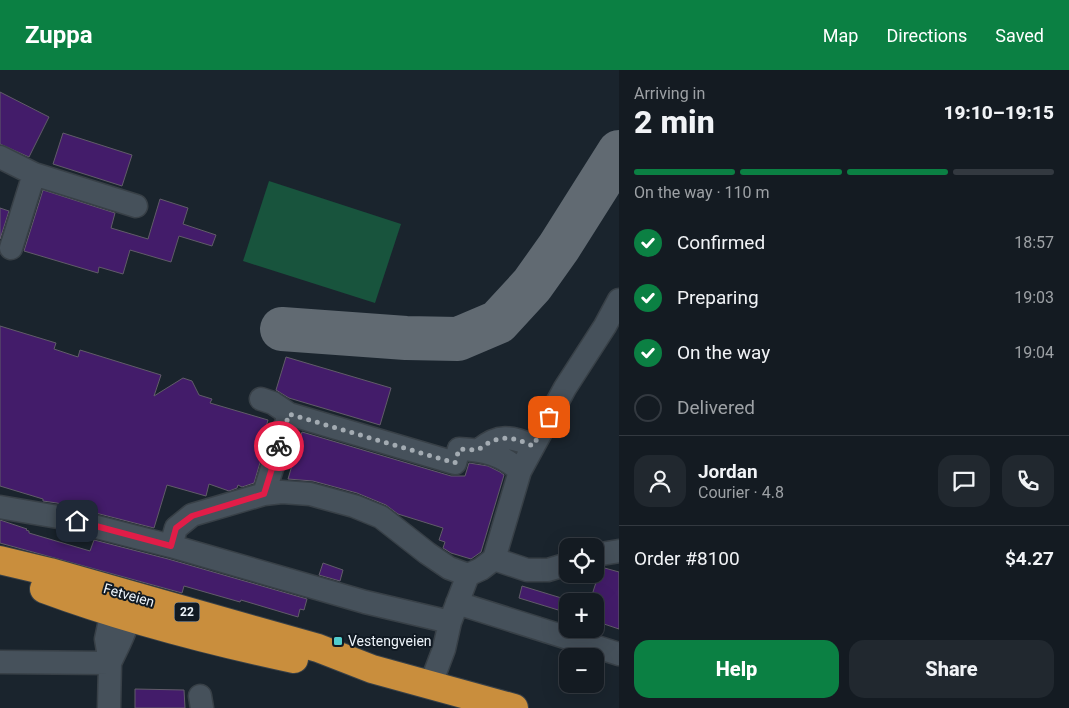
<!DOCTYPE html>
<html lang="en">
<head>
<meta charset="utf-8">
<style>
	:root { --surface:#141b22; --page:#21282f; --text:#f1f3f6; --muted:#9da1a5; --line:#333940; --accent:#0b8043 }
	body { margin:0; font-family:Roboto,sans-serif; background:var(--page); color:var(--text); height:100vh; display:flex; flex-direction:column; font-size:19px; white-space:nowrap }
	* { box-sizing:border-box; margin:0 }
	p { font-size:16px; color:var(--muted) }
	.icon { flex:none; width:28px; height:28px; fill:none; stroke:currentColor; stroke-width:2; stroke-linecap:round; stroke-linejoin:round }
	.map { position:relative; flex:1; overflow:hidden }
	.side { display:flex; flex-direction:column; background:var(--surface); width:450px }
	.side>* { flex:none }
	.tools { position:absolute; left:559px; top:468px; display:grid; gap:10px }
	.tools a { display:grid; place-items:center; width:45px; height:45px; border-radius:10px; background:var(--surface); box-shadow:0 5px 20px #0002,0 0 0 1px var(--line); font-size:25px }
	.pin { position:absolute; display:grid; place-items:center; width:42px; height:42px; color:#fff; margin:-21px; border-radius:10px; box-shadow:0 2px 8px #0006 }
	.courier { position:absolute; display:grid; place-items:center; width:50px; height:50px; margin:-25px; border:4px solid #e11d48; border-radius:50%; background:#fff; color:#222; box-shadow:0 1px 6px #0007 }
	.summary em { font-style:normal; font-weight:800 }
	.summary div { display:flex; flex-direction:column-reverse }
	.summary { display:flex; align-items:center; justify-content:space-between; height:85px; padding:0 15px }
	h1 { font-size:32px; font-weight:800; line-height:38px }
	.bar { display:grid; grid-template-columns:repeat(4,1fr); gap:8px 5px; align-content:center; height:60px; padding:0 15px }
	.bar i { height:6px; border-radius:4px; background:var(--line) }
	.bar .on { background:var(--accent) }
	.bar p { grid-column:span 4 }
	.line { display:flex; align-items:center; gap:12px; padding:0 15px; border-top:1px solid var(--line) }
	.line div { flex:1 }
	.round { display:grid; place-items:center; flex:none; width:52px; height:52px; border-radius:15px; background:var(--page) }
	ol { padding:0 15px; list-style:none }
	li { display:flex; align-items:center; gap:15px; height:55px }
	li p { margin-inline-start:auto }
	li .icon { padding:5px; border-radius:50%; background:var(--accent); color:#fff; stroke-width:4 }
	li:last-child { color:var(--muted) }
	li i { width:28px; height:28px; border:2px solid var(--line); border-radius:50% }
	.button { display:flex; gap:10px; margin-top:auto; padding:10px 15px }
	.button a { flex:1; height:58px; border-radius:15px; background:var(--accent); color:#fff; font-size:20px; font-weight:800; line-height:58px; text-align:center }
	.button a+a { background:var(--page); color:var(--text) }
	header { display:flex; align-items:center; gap:30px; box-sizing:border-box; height:70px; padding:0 25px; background:var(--accent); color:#fff }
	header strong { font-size:24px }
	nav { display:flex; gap:28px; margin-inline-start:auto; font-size:18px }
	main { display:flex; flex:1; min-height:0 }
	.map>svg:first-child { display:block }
	.green { fill:#18543d }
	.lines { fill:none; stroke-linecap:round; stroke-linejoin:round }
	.taxiway { stroke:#616a72; stroke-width:44 }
	.building { fill:#431c6a; stroke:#615c69 }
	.minor-casing { stroke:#384047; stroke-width:25 }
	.highway-casing { stroke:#384047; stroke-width:30 }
	.minor { stroke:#46515b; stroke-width:22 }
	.highway { stroke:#c98e3d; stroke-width:28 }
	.done { stroke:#a3abb2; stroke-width:5; stroke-dasharray:0 9 }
	.route { stroke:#e11d48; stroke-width:6 }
	.poi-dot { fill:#52cdcd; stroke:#111a23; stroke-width:2 }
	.labels { text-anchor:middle; stroke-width:4; stroke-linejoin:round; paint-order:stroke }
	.shield { fill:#111a23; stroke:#abb3ba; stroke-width:1 }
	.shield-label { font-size:12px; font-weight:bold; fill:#edf4fa }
	.street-label { font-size:14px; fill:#edf4fa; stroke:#111a23 }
	.poi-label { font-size:14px; fill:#edf4fa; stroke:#111a23; text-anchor:start }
</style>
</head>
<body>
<header>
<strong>Zuppa</strong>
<nav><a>Map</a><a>Directions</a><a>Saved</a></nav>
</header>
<main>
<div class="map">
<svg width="619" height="638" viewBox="0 0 619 638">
	<rect width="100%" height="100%" fill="#1a242d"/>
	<path class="green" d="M 269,111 L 401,154 L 375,233 L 243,191 Z"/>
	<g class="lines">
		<path class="taxiway" d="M 282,259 L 406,268 L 458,269 L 498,252 L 532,215 L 559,177 L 619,82"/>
	</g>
	<path class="building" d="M 0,22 L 49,47 L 29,87 L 0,74 Z
		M 63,63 L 132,85 L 122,116 L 53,94 Z
		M 43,120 L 115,143 L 111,158 L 148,169 L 160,129 L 188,138 L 183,154 L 216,165 L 212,176 L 179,166 L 171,192 L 130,180 L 123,204 L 99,197 L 98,203 L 24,181 Z
		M 0,138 L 9,141 L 0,169 Z
		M 0,256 L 56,273 L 54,279 L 78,287 L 80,280 L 161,305 L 154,326 L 183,308 L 192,311 L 199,325 L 212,329 L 210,333 L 268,350 L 263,368 L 267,369 L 254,413 L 242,417 L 238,415 L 237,418 L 229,421 L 209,414 L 206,426 L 167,415 L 154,458 L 57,433 L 43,431 L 43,429 L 0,416 Z
		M 286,287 L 391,318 L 380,355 L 289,328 L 276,320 Z
		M 302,362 L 451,406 L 465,406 L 469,393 L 488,396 L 500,402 L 504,405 L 481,482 L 471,489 L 451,483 L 443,478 L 445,472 L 439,470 L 443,458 L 398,444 L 386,435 L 357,423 L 313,411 L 288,409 L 293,392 L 288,390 L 292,377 L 297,379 Z
		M 0,450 L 27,459 L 26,460 L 29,461 L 29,463 L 90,481 L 94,470 L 168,489 L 307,529 L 304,540 L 300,539 L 298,547 L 241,530 L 240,532 L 184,516 L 182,523 L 0,473 Z
		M 323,493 L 343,500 L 340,511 L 319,505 Z
		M 601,497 L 619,502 L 619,559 L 595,551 L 595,531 L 590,531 Z
		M 522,516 L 568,530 L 568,543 L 519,528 Z
		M 135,619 L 184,620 L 185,638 L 135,638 Z"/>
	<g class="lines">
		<defs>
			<path id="minor" d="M 0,87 L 34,104 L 136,136
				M 11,178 L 34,104
				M 261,329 L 273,333 L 289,344
				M 479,380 C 498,364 511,366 533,376
				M 264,424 L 289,344 L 455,393 L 459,379 C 483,380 502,384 520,401
				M 0,437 L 58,447 L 171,476 L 365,532 L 450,552 L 468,505 L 481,499 L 494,489 L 520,401 L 565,318 L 605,256 L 619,230
				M 171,476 L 176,458 L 192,445 L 264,424 L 282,422 L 310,424 L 354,436 L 381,447 L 427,483 L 449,498 L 468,505
				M 595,485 L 619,481
				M 494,489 L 527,500 L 548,500 L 568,494
				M 457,533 L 619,584
				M 0,592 L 110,593
				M 110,593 C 119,573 132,553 129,531
				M 430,616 L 444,579 L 450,552
				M 200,626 L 202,638
				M 109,638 L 110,593 L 106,569 L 112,541 L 122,530"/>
			<path id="highway" d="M 0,490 L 50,502 L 254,560 L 318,578 L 372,599 L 514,638
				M 44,519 C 125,549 210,571 294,589"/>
		</defs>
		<use href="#minor" class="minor-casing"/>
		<use href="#highway" class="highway-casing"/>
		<use href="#minor" class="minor"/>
		<use href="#highway" class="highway"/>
	</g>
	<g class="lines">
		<path class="done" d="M 279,376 L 289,344 L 455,393 L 459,379 L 478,380 C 498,364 511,366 533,376 L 549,347"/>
		<path class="route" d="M 77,451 L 171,476 L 176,458 L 192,446 L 264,424 L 279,376"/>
	</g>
	<rect class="poi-dot" x="333" y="566" width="10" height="10" rx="2.5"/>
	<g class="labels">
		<rect class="shield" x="174.5" y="532.5" width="25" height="19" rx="4"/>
		<g class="shield-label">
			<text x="187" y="546">22</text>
		</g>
		<g class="street-label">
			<text transform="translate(129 525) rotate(16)" y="5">Fetveien</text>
		</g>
		<g class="poi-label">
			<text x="348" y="576">Vestengveien</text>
		</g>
	</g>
</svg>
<div class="tools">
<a><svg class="icon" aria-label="locate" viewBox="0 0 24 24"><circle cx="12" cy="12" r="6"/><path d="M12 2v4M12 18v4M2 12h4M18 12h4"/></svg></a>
<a>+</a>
<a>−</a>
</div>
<div class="pin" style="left:549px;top:347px;background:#ea580c"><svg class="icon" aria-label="bag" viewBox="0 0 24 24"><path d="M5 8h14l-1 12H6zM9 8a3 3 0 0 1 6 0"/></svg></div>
<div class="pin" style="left:77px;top:451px;background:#1f2937"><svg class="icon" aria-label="home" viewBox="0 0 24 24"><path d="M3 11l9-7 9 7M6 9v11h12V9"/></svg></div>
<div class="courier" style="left:279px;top:376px"><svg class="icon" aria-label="bike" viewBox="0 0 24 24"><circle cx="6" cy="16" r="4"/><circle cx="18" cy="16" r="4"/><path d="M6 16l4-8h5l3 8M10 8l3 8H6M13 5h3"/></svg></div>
</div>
<section class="side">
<div class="summary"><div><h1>2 min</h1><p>Arriving in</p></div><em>19:10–19:15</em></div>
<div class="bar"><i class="on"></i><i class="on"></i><i class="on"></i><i></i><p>On the way · 110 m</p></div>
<ol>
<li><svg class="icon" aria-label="check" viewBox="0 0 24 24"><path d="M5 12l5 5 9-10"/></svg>Confirmed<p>18:57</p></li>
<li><svg class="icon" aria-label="check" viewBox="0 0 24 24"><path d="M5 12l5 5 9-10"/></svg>Preparing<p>19:03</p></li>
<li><svg class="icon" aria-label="check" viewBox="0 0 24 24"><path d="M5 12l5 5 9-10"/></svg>On the way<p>19:04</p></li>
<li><i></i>Delivered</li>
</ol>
<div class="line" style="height:90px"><a class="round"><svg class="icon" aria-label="person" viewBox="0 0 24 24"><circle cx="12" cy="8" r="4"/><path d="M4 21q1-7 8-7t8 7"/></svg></a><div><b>Jordan</b><p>Courier · 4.8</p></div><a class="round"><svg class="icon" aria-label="chat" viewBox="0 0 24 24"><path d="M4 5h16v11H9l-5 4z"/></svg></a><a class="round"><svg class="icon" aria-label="phone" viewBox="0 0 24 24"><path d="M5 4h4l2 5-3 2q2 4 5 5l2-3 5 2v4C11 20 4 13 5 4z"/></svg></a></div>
<div class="line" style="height:65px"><div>Order #8100</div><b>$4.27</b></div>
<div class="button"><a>Help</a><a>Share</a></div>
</section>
</main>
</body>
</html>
